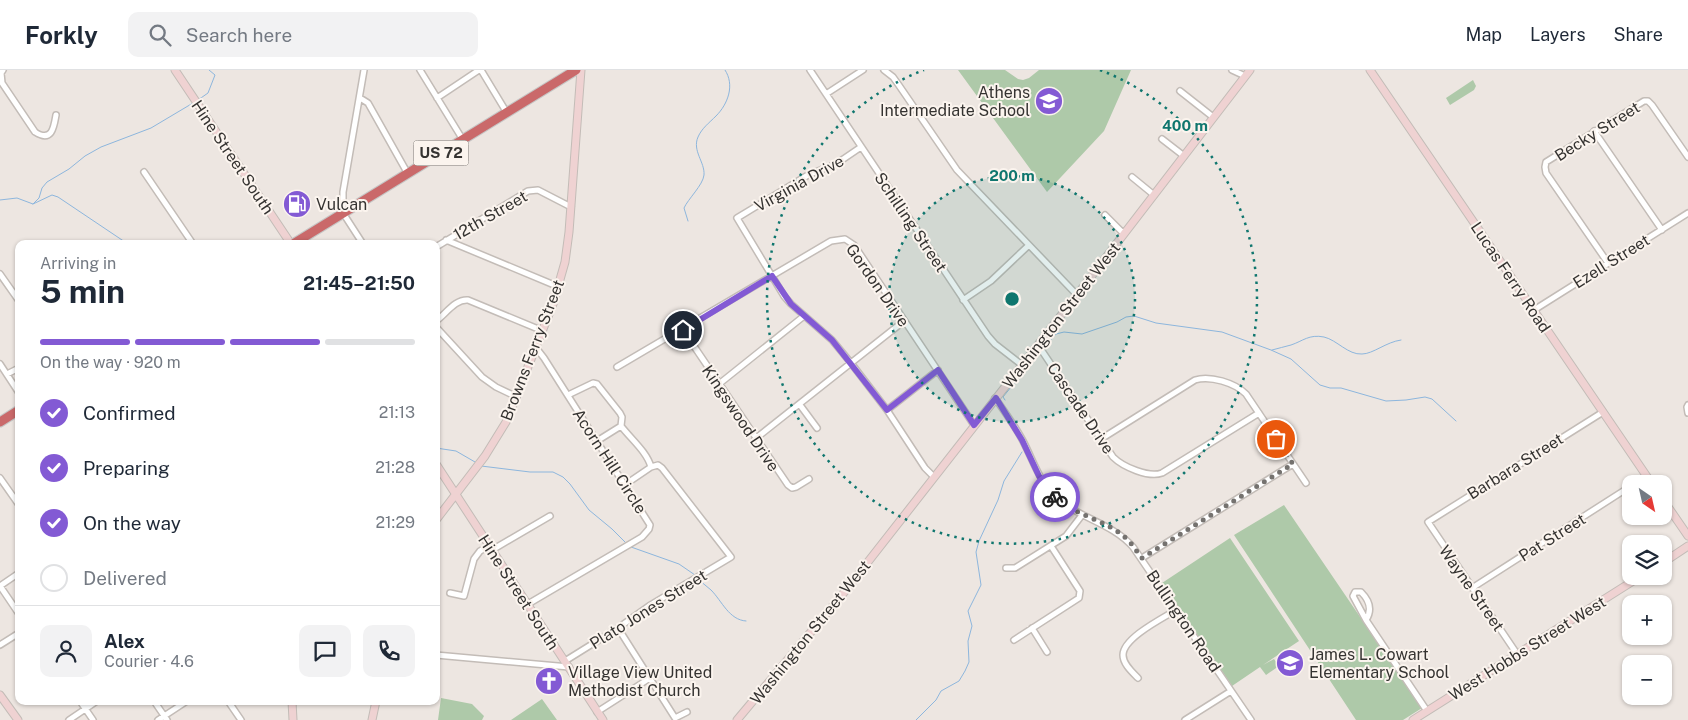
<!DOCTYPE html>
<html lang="en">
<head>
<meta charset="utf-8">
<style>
	:root { --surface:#fff; --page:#f2f2f3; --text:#1f2937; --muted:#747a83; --line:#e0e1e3; --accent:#835ad4 }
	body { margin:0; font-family:"Public Sans",sans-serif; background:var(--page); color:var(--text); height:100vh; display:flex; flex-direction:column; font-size:19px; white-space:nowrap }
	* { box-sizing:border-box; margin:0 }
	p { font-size:16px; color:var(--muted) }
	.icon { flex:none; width:28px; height:28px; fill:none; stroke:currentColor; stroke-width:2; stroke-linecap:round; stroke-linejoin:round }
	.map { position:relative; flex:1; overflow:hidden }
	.sheet { position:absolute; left:15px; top:170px; width:425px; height:465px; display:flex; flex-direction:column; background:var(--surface); border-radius:10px; box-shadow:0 1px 4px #0004 }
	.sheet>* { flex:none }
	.needle { width:32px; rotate:146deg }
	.buttons { position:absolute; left:1622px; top:405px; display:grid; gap:10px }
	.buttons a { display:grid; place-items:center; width:50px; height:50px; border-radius:10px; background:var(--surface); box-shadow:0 1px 4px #0004; font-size:25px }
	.pin { position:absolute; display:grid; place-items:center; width:42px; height:42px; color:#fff; margin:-21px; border:2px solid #fff; border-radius:50%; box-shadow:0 1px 5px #0007 }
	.courier { position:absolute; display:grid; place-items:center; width:50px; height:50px; margin:-25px; border:4px solid #835ad4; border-radius:50%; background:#fff; color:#222; box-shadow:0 1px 6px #0007 }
	.headline em { font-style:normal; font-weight:700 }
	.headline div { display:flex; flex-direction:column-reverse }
	.headline { display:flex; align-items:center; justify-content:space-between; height:85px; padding:0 25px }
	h1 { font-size:32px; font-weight:700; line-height:38px }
	.bar { display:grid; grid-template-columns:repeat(4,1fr); gap:8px 5px; align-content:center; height:60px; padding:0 25px }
	.bar i { height:6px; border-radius:4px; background:var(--line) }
	.bar .selected { background:var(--accent) }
	.bar p { grid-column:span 4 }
	.line { display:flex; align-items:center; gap:12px; padding:0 25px; border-top:1px solid var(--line) }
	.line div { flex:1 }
	.round { display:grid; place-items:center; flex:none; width:52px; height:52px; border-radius:10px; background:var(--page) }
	ol { padding:0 25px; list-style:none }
	li { display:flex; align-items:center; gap:15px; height:55px }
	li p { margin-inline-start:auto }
	li .icon { padding:5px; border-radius:50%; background:var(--accent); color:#fff; stroke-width:4 }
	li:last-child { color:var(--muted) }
	li i { width:28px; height:28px; border:2px solid var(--line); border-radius:50% }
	header { display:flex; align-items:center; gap:30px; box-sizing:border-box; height:70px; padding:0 25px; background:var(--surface); border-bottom:1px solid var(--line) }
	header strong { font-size:24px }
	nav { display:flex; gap:28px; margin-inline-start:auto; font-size:18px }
	.search { width:350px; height:45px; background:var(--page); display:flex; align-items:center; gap:12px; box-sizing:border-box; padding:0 18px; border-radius:10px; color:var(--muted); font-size:19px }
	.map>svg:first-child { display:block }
	.green { fill:#aec9a9 }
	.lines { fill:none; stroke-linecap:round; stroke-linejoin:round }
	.stream { stroke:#8db6dd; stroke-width:1 }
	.street-casing { stroke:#c3bcb7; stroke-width:8 }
	.secondary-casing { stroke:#c3bcb7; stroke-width:9 }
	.highway-casing { stroke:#c6c6c5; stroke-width:11 }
	.street { stroke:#fff; stroke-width:5 }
	.secondary { stroke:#efd2d2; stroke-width:7 }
	.highway { stroke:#ca696a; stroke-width:9 }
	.done { stroke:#75726f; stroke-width:5; stroke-dasharray:0 9 }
	.route { stroke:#835ad4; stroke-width:6 }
	.ring { fill:none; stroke:#0f766e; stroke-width:2.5; stroke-dasharray:2.5 5 }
	.labels { text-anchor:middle; stroke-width:4; stroke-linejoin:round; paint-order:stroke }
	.shield { fill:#fbf4ee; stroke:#706d6a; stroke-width:1 }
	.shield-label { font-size:15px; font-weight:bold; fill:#353331 }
	.poi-label { font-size:16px; fill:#353331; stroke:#fbf4ee; text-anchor:start }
	.street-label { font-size:16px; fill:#353331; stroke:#fbf4ee }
	.centre { fill:#0f766e; stroke:#fbf4ee; stroke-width:2.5 }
	.ring-label { font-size:15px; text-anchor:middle; font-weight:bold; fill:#0f766e; stroke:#fbf4ee; stroke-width:4; stroke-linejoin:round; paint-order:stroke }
</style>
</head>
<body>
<header>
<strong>Forkly</strong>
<div class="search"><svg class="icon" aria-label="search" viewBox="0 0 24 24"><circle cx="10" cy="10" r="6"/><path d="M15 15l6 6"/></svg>Search here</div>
<nav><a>Map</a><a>Layers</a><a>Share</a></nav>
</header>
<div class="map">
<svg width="1688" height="650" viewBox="0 0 1688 650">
	<rect width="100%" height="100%" fill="#ede6e1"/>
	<path class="green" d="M 958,0 L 1005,0 L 1018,9 L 1023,10 L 1029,8 L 1039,0 L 1131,0 L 1104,61 L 1047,122 Z
		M 1473,10 L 1476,16 L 1474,20 L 1450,35 L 1446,28 Z
		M 1284,435 L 1422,638 L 1403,650 L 1356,650 L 1234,465 Z
		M 1230,468 L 1299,571 L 1263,595 L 1274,589 L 1279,596 L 1266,605 L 1260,597 L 1232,616 L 1162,513 Z
		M 441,628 L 472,634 L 484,646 L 482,650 L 438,650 Z
		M 542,629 L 557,650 L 511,650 Z"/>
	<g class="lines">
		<path class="stream" d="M 198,30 L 208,23 L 215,5 L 209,0
			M 0,130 L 17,128 L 33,134 L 52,125 L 58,127 L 128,174
			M 33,134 L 39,128 L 42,118 L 47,112 L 69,99 L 85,86 L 101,77 L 151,58 L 193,33
			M 688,151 L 684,138 C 688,129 703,115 704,105 C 705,92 692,81 698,67 C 702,58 709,53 716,46 C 728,34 735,15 725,0
			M 1043,278 L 1056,264 L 1064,262 L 1082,264 L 1117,252 L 1126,247 L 1134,246 L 1156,253 L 1222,262 L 1271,280 L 1291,289 L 1320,315 L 1330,318 L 1341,318 L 1386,331 L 1406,330 L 1425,327 L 1432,329 L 1456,351
			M 1272,280 C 1278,278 1285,277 1291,275 C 1303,271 1309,264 1324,267 C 1337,270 1348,285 1362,284 C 1373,284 1386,272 1401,270
			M 1005,330 L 1003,327 L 1040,281
			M 436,378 L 456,381 L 475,392
			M 481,396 L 530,402 L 553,402 L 563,407 L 570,414 L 589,440 L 612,459 L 626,473
			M 631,477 L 679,494 L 695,505
			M 699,510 C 703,513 707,517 711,520 C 722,531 729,550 746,551
			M 916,650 L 936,630 L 941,621 L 959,611 L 965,601 L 969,592 L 968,571 L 972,556 L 968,541 L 981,515 L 976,482 L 979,471 L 998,430 L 1004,411 L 1022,382"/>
		<defs>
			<path id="street" d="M 3,0 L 1,3 L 2,13 L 35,62 C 52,73 54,57 56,45
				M 420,0 L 463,70
				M 481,0 L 507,43
				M 810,0 L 988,266 L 995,274 L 1022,295
				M 884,0 L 893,7 L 898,14 L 957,100 L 1077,225
				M 1232,0 L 1245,6
				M 1180,21 L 1213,47
				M 826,24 L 863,0
				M 360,28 L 368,33 L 408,104
				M 437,28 L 479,0
				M 1594,61 L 1662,160
				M 1162,69 L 1184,86
				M 861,77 L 836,94 L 808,105 L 737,148 L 784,226 L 791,234 L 832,270 L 851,293 L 887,340 L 925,398 L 934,407
				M 144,102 L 193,174
				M 1132,107 L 1154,125
				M 1105,145 L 1122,162 L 1126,161
				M 446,170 L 559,217
				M 363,174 L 343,143 L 343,122 L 364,0
				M 436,177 L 528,121 L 538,120 L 571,137
				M 1608,193 L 1546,103 L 1545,97 L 1546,92 L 1644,31 L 1648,31 L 1652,35 L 1688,87
				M 0,204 L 19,231
				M 963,230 L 991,211 L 1029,175
				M 1534,240 L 1688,143
				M 436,251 C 446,244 455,229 468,230 L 543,261
				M 436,257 L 482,307 L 496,317 L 517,327
				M 683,260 L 788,415 L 792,418 L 796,417 L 809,409
				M 1038,275 L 1113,387 C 1123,397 1149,408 1162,403 L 1259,343
				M 0,294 L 19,323
				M 617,297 L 831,171 L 845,169 L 854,175 L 974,355
				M 7,304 L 19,298
				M 719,314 L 804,246
				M 568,325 L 593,313 L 597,314 L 620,343 L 622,347 L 621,356 C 631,369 647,382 651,397
				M 995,328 C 1005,342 1015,356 1023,371 C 1034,392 1040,414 1059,430 C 1082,449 1113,454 1133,477 L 1251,650
				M 800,335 L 817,358
				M 1688,335 L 1687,337 L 1688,343
				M 887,340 L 938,300
				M 755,369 L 904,251
				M 1101,369 L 1195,310 C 1210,305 1235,313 1246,324 L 1306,413
				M 597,371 L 621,356
				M 0,408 L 19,435
				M 1635,414 L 1647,407
				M 492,480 L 550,446
				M 1142,488 L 1293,394
				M 1006,498 L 1015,498 L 1066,466 L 1082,445
				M 0,516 L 19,544
				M 0,516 L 19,503
				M 1472,518 L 1631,416
				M 1355,522 L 1361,522 C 1369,530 1373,539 1366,550 L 1353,526 Z
				M 450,523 L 464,526 L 474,489 L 480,481 L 489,476
				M 528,534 L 642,467 L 649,459 L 650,455 L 544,288 L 537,279
				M 1366,550 L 1427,641
				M 618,558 L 675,648 L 687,642
				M 1032,558 L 1047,582
				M 1014,570 L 1079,528 L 1080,521 L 1051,476
				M 0,575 L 19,563
				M 1517,584 L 1428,452 L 1603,342
				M 436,585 L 569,597
				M 565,591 L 618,558 L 649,536 L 731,487 L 662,398 L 658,395 L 651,397 L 626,414
				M 1138,608 C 1132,602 1123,594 1123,585 C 1123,568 1163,548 1176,540
				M 80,631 L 93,650
				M 154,631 L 167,650
				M 228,631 L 241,650
				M 597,642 L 650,608
				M 69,650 L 97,631
				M 158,650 L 187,631
				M 1185,650 L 1231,621"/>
			<path id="secondary" d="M 175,0 L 291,174
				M 1370,0 L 1652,414
				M 436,394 L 603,650
				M 1664,431 L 1688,466
				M 436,450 L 485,386 L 506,352 L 553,234 L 565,192 L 569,162 L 581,0
				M 1664,492 L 1688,476
				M 0,625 L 18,650
				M 292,631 L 293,650
				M 372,650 L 376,631
				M 737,650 L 842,525 L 1077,225 L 1250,0
				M 1413,650 L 1641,506"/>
			<path id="highway" d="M 293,174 L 576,0
				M 0,352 L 19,340"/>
		</defs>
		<use href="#street" class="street-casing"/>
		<use href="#secondary" class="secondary-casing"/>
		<use href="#highway" class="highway-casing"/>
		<use href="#street" class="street"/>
		<use href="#secondary" class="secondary"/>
		<use href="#highway" class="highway"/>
	</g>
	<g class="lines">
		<path class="done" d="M 1055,427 C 1076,446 1107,450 1127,469 C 1133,475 1137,482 1142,488 L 1293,394 L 1276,369"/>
		<path class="route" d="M 683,260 L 772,206 L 791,234 L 832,270 L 887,340 L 938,300 L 974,355 L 996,328 L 1022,370 L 1039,406 L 1055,427"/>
	</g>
	<circle cx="1012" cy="229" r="123" fill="#0f766e" fill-opacity=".12"/>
	<g class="ring">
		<circle cx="1012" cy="229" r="123"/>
		<path d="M1100 0A245 245 0 1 1 924 0"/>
	</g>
	<defs>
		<symbol id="school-disc" viewBox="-11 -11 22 22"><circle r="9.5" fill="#835ad4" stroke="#fbf4ee"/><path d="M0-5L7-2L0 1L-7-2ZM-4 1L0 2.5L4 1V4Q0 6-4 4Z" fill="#fff"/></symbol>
		<symbol id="fuel-disc" viewBox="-11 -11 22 22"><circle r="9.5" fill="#835ad4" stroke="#fbf4ee"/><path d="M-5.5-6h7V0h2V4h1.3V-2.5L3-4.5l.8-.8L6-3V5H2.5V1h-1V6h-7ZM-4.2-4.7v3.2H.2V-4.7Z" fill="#fff"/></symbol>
		<symbol id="church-disc" viewBox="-11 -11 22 22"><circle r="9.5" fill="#835ad4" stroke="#fbf4ee"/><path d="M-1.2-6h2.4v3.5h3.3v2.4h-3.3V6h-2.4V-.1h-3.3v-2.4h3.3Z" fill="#fff"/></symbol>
	</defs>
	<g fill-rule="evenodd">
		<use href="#school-disc" x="1033" y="15" width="32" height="32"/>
		<use href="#fuel-disc" x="281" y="118" width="32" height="32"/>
		<use href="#school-disc" x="1274" y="577" width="32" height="32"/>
		<use href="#church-disc" x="533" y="595" width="32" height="32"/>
	</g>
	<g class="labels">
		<rect class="shield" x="413.5" y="70.5" width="55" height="25" rx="4"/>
		<g class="shield-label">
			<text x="441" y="88">US 72</text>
		</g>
		<g class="poi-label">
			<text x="1030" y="28" text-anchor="end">Athens<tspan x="1030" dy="18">Intermediate School</tspan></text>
			<text x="316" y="140">Vulcan</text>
			<text x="1309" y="590">James L. Cowart<tspan x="1309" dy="18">Elementary School</tspan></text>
			<text x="568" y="608">Village View United<tspan x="568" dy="18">Methodist Church</tspan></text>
		</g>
		<g class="street-label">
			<text transform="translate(1597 61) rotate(-32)" y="6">Becky Street</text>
			<text transform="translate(233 87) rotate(56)" y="6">Hine Street South</text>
			<text transform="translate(799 113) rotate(-29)" y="6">Virginia Drive</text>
			<text transform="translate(490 145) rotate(-30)" y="6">12th Street</text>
			<text transform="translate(911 152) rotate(56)" y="6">Schilling Street</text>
			<text transform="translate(1611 191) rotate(-32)" y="6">Ezell Street</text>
			<text transform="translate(1511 207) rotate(56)" y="6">Lucas Ferry Road</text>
			<text transform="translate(878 215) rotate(55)" y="6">Gordon Drive</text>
			<text transform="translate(1061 245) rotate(-52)" y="6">Washington Street West</text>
			<text transform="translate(532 280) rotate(-69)" y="6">Browns Ferry Street</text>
			<text transform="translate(1081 338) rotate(56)" y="6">Cascade Drive</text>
			<text transform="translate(741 348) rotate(56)" y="6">Kingswood Drive</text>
			<text transform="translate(610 391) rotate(57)" y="6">Acorn Hill Circle</text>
			<text transform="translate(1515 396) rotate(-32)" y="6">Barbara Street</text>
			<text transform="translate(1552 467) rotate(-32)" y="6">Pat Street</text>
			<text transform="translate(1472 518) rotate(55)" y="6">Wayne Street</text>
			<text transform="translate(519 522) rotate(57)" y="6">Hine Street South</text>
			<text transform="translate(648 539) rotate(-32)" y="6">Plato Jones Street</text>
			<text transform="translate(1184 551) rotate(56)" y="6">Bullington Road</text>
			<text transform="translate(810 562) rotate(-51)" y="6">Washington Street West</text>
			<text transform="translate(1527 578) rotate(-32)" y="6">West Hobbs Street West</text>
		</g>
	</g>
	<circle cx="1012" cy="229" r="8" class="centre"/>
	<g class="ring-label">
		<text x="1185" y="61">400 m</text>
		<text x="1012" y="111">200 m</text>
	</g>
</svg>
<div class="buttons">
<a><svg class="needle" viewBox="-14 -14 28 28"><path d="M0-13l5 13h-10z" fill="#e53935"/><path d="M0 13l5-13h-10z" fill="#747a83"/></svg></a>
<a><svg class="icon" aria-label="layers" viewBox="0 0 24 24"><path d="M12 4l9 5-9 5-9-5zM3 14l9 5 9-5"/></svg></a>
<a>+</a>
<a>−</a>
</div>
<div class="pin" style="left:1276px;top:369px;background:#ea580c"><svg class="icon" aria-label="bag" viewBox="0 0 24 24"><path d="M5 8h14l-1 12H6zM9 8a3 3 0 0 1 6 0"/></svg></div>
<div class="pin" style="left:683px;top:260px;background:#1f2937"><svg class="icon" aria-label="home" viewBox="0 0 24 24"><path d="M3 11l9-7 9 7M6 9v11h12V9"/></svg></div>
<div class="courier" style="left:1055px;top:427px"><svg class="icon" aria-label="bike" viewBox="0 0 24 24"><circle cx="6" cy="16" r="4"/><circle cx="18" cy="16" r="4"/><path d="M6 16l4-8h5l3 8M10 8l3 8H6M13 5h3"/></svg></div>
<section class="sheet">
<div class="headline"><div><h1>5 min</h1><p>Arriving in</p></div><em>21:45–21:50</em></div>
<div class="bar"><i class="selected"></i><i class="selected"></i><i class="selected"></i><i></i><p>On the way · 920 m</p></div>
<ol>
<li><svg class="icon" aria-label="check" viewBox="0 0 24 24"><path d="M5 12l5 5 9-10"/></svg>Confirmed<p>21:13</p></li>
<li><svg class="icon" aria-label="check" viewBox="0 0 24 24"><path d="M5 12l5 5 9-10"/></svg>Preparing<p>21:28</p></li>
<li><svg class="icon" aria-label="check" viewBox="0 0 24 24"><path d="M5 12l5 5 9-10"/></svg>On the way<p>21:29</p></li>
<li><i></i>Delivered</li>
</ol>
<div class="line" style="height:90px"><a class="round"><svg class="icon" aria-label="person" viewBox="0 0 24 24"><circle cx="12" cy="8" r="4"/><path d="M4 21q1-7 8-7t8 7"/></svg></a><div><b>Alex</b><p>Courier · 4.6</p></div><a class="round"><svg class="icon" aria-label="chat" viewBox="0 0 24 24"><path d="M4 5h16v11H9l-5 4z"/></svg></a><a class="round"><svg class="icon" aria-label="phone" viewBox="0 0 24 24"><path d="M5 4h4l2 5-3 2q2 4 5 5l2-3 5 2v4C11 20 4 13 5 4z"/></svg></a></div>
</section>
</div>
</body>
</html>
